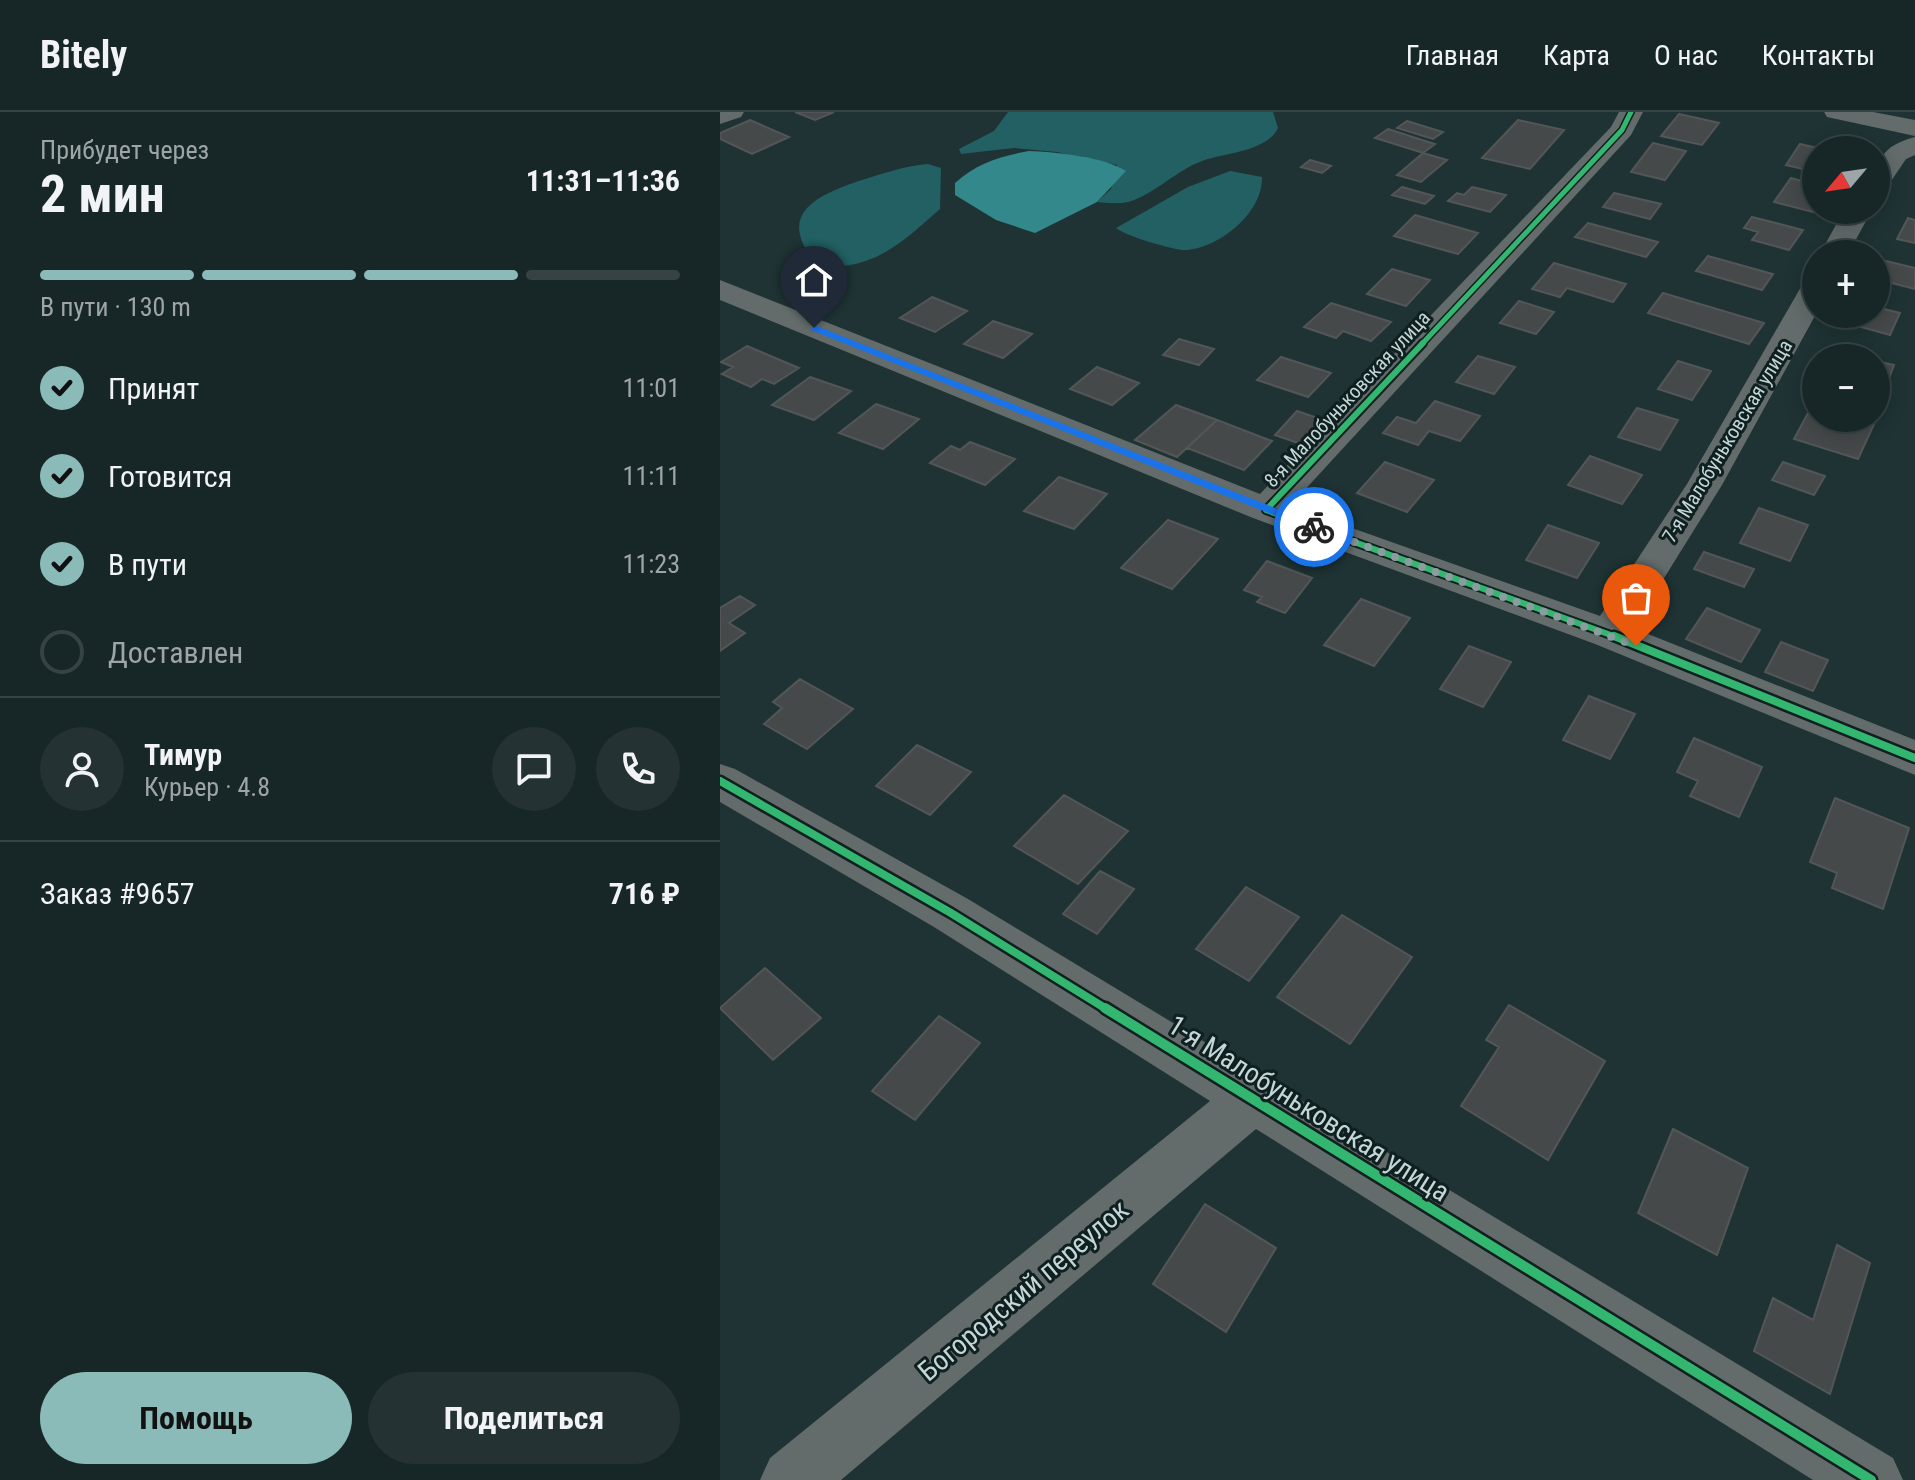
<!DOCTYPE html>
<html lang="ru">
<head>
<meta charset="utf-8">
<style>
	:root { --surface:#172627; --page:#243233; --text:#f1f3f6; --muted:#9ea5a7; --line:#364344; --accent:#8bbbb9 }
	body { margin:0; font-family:"Roboto Condensed",sans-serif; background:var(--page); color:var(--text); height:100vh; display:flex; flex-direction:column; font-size:30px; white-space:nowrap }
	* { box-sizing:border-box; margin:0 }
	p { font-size:26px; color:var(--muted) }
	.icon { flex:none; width:44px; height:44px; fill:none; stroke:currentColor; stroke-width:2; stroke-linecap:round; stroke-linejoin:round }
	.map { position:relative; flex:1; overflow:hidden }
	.sheet { display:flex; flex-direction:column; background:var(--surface); width:720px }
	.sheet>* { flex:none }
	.needle { width:52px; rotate:241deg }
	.buttons { position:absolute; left:1082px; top:24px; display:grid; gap:16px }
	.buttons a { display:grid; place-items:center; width:88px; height:88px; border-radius:50%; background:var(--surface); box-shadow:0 4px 20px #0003,0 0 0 2px var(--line); font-size:40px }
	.pin { position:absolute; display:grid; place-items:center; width:68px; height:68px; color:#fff; margin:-82px -34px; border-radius:50% 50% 50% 0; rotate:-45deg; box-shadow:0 0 8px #0007 }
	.pin .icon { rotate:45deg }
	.courier { position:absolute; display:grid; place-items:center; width:80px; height:80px; margin:-40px; border:6px solid #1a73e8; border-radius:50%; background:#fff; color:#222; box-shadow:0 2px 10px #0007 }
	.head em { font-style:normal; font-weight:700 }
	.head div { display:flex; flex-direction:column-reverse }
	.head { display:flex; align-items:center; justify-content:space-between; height:136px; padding:0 40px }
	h1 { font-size:52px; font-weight:700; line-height:60px }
	.bar { display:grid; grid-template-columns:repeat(4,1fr); gap:12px 8px; align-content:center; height:96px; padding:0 40px }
	.bar i { height:10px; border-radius:6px; background:var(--line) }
	.bar .on { background:var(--accent) }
	.bar p { grid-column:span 4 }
	.line { display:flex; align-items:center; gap:20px; padding:0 40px; border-top:2px solid var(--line) }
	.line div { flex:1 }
	.round { display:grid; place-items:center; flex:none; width:84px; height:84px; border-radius:42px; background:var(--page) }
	ol { padding:0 40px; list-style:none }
	li { display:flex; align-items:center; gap:24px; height:88px }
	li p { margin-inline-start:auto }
	li .icon { padding:8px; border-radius:50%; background:var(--accent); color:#111; stroke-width:4 }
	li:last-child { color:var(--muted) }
	li i { width:44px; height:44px; border:4px solid var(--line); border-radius:50% }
	.cta { display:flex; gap:16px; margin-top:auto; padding:16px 40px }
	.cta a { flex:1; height:92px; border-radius:48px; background:var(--accent); color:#111; font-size:32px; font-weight:700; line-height:92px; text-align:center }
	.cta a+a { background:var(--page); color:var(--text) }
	header { display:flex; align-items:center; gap:48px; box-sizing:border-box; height:112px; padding:0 40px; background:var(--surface); border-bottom:2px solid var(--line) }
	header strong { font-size:38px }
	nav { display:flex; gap:44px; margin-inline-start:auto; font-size:28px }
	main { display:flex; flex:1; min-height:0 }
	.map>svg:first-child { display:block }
	.green { fill:#226063 }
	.water { fill:#33888b }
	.building { fill:#46494a; stroke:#535657; stroke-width:2 }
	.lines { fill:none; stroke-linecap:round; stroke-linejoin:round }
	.minor { fill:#636b6b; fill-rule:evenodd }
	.cycleway-far3-casing { stroke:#101f1f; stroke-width:8 }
	.cycleway-far2-casing { stroke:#101f1f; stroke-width:10 }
	.cycleway-far1-casing { stroke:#101f1f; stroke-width:13 }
	.cycleway-casing { stroke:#101f1f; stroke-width:15 }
	.cycleway-far3 { stroke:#33b770; stroke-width:5 }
	.cycleway-far2 { stroke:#33b770; stroke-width:6 }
	.cycleway-far1 { stroke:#33b770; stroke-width:8 }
	.cycleway { stroke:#33b770; stroke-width:10 }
	.route { fill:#1a73e8 }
	.done { stroke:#8a9e9f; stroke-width:8; stroke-dasharray:0 14.4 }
	.labels { text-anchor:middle; stroke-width:6; stroke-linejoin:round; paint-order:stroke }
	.far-street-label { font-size:20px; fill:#c4d7d8; stroke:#101f1f }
	.near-street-label { font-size:28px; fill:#c4d7d8; stroke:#101f1f }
</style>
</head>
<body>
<header>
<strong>Bitely</strong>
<nav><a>Главная</a><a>Карта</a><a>О нас</a><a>Контакты</a></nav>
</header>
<main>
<section class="sheet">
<div class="head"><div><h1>2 мин</h1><p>Прибудет через</p></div><em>11:31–11:36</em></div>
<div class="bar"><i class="on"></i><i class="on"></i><i class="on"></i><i></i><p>В пути · 130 m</p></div>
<ol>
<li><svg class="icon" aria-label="check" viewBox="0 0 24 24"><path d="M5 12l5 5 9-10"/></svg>Принят<p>11:01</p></li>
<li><svg class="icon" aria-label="check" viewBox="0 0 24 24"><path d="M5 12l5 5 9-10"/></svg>Готовится<p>11:11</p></li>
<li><svg class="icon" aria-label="check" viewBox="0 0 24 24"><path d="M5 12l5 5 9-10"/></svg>В пути<p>11:23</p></li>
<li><i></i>Доставлен</li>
</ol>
<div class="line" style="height:144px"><a class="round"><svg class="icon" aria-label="person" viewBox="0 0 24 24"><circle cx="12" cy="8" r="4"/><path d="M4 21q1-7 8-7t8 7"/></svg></a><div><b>Тимур</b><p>Курьер · 4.8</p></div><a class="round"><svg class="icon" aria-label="chat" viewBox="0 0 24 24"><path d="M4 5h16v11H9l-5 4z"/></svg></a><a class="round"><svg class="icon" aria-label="phone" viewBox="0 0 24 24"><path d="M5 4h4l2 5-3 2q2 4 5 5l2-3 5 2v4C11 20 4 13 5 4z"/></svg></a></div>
<div class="line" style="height:104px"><div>Заказ #9657</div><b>716 ₽</b></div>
<div class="cta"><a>Помощь</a><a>Поделиться</a></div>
</section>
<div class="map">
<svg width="1195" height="1368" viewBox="0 0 1195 1368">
	<rect width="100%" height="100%" fill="#1f3334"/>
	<path class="green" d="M 288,0 L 553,0 L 558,16 C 547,39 507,41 485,48 C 457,57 434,83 408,90 C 399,92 387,91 377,90 L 391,77 L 397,53 L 337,40 L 294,36 L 241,42 L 239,37 L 274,19 Z
		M 208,52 L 221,56 L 220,97 C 180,132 156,157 99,155 C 54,104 93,84 142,68 C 164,61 185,54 208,52 Z
		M 510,59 L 542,65 C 543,100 501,135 467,138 C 455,139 406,124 396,116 L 468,75 Z"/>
	<path class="water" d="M 309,39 C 336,40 384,45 406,59 L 377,90 L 315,121 L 276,108 L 235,83 L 235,71 C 257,51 281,44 309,39 Z"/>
	<path class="building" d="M 75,0 L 114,0 L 95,8 Z
		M 959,2 L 999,11 L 982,33 L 941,24 Z
		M 30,8 L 69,25 L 32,42 L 0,27 L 0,21 Z
		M 798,8 L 844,18 L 810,57 L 762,46 Z
		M 687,9 L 723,20 L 713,27 L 677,16 Z
		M 668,17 L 715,32 L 703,41 L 655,26 Z
		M 933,31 L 966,39 L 945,68 L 911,60 Z
		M 1080,32 L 1106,38 L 1096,38 L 1096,60 L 1066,53 Z
		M 703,41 L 727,48 L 701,70 L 677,63 Z
		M 590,48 L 611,54 L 602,61 L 581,55 Z
		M 1071,66 L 1096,73 L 1093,100 L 1054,90 Z
		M 682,75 L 714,84 L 705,92 L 672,83 Z
		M 752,75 L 786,83 L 770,100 L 728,89 L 737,81 L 744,83 Z
		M 894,81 L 941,92 L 930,107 L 883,95 Z
		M 695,103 L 758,121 L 738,142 L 674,124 Z
		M 1032,105 L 1083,118 L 1069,138 L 1032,128 L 1038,120 L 1024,116 Z
		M 1188,106 L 1195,108 L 1195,131 L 1177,127 Z
		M 868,111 L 938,130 L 926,145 L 855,125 Z
		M 988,144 L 1053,162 L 1042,178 L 976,159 Z
		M 1166,149 L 1195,156 L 1195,177 L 1156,167 Z
		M 834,151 L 906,172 L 893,190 L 847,176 L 840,185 L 812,177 Z
		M 672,157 L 710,168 L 686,194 L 647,182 Z
		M 943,181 L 1044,211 L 1029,232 L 928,201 Z
		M 212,185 L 247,199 L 215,220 L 180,206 Z
		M 799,189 L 834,200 L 816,222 L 780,211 Z
		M 611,191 L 671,210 L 651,229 L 623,219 L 616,226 L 584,215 Z
		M 1156,195 L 1180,201 L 1170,223 L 1134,213 L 1139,202 L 1156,202 Z
		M 273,209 L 312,222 L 283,246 L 244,232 Z
		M 459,227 L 494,237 L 479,253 L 443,243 Z
		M 27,234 L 79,256 L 54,272 L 42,267 L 31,275 L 2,262 L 13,255 L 1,250 Z
		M 758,244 L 795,255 L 774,282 L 736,270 Z
		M 561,245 L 611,261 L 588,285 L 537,268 Z
		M 958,249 L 991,259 L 972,288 L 938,277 Z
		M 1156,249 L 1174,253 L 1161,287 L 1156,286 Z
		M 377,255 L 419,271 L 392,293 L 350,277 Z
		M 90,265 L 131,279 L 94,308 L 52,293 Z
		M 715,289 L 760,304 L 740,329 L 709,319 L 698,333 L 663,321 L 677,305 L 696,311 Z
		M 1094,290 L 1096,306 L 1156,308 L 1138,347 L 1074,327 Z
		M 156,292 L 199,307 L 163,337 L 119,321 Z
		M 456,293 L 497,308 L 457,345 L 415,328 Z
		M 917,296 L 958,308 L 940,338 L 898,325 Z
		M 577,299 L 606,309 L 584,333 L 555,323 Z
		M 497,308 L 552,329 L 524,358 L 467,336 Z
		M 250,330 L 295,347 L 265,373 L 210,351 L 231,334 L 240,338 Z
		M 870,344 L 922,363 L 902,392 L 848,373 Z
		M 665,350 L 714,368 L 687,400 L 637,381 Z
		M 1063,350 L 1105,364 L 1094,383 L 1052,368 Z
		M 339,365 L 387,382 L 354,417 L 304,399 Z
		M 1039,396 L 1088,413 L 1070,449 L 1020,431 Z
		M 448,408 L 498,427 L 452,477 L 401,456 Z
		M 828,413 L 879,431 L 857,466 L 806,448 Z
		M 984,440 L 1034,457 L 1024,475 L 974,457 Z
		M 547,449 L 592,466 L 565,501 L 537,490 L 542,485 L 524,478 Z
		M 20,484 L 35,493 L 9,511 L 25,521 L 0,539 L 0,496 Z
		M 641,487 L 690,506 L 654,554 L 604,533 Z
		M 987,496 L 1040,518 L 1021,550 L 966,527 Z
		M 1061,530 L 1108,548 L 1093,579 L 1045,560 Z
		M 749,534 L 791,550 L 763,595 L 720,577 Z
		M 80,567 L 133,597 L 87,637 L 44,612 L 62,596 L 53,590 Z
		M 869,584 L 915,602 L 890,647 L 843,628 Z
		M 974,626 L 1042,655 L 1019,705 L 970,684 L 978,669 L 957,660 Z
		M 197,633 L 251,660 L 210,703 L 156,674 Z
		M 344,683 L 408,719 L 358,772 L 294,734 Z
		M 1115,686 L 1189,716 L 1163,797 L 1112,776 L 1117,761 L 1090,750 Z
		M 380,759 L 414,777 L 377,822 L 343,802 Z
		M 526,775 L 579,805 L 529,869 L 476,837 Z
		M 622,803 L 692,845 L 630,932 L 557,885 Z
		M 45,856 L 101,906 L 53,948 L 0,896 Z
		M 789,893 L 885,949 L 828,1048 L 741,994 L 779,935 L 766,928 Z
		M 219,904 L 260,931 L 195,1008 L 152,979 Z
		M 953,1017 L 1028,1056 L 997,1143 L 918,1101 Z
		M 485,1092 L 556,1136 L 506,1220 L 433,1172 Z
		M 1117,1133 L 1150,1151 L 1110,1282 L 1034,1239 L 1053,1186 L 1093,1208 Z"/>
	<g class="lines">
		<path class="minor" d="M 0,0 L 24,0 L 21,5 L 0,12 Z
			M 899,0 L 923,0 L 911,23 L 570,394 L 880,504 L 967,372 L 1081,175 L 1086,169 L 1096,166 L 1096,202 L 1002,373 L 913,516 L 1195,628 L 1195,663 L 875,532 L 533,406 L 0,188 L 0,168 L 540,382 L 891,15 Z
			M 1104,0 L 1153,0 L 1195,8 L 1195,24 L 1107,5 Z
			M 1195,25 L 1195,43 L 1186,47 L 1165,78 L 1156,80 C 1156,48 1161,34 1195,25 Z
			M 1124,98 L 1152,98 L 1128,142 L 1100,142 Z
			M 0,652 L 15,657 L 248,787 L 1173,1346 L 1183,1368 L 1093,1368 L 536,1017 L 121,1368 L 40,1368 L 50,1346 L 490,989 L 214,815 L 0,690 Z"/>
		<defs>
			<path id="cycleway-far3" d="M 701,233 L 902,18 L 911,0"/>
			<path id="cycleway-far2" d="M 703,231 L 546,398 L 899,526"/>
			<path id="cycleway-far1" d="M 894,524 L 1195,646
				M 0,669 L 231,801 L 388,898"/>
			<path id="cycleway" d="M 385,896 L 1151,1368"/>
		</defs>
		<use href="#cycleway-far3" class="cycleway-far3-casing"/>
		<use href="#cycleway-far2" class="cycleway-far2-casing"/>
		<use href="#cycleway-far1" class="cycleway-far1-casing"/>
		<use href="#cycleway" class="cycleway-casing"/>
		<use href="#cycleway-far3" class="cycleway-far3"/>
		<use href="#cycleway-far2" class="cycleway-far2"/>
		<use href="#cycleway-far1" class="cycleway-far1"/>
		<use href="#cycleway" class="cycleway"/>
	</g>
	<path class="route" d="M 94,213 L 598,413 L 600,415 L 591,418 L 91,218 Z"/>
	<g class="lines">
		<path class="done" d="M 594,415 L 916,534"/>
	</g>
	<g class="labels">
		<g class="far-street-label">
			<text transform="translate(627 287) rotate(-47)" y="7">8-я Малобуньковская улица</text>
			<text transform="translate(1007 329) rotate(-59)" y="7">7-я Малобуньковская улица</text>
		</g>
		<g class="near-street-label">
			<text transform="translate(589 996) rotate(32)" y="10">1-я Малобуньковская улица</text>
			<text transform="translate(303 1178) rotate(-40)" y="10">Богородский переулок</text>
		</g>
	</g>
</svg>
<div class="buttons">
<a><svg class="needle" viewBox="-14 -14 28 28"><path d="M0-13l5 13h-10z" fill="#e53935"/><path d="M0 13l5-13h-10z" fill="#9ea5a7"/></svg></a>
<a>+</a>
<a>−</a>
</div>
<div class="pin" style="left:916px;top:534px;background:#ea580c"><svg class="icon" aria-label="bag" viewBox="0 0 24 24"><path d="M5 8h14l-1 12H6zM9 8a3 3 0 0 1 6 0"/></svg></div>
<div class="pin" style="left:94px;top:216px;background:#1f2937"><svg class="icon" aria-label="home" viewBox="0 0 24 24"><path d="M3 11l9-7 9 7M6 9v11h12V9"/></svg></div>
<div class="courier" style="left:594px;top:415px"><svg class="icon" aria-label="bike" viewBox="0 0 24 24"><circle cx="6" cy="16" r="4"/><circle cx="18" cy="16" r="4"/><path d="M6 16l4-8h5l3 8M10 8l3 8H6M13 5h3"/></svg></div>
</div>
</main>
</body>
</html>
